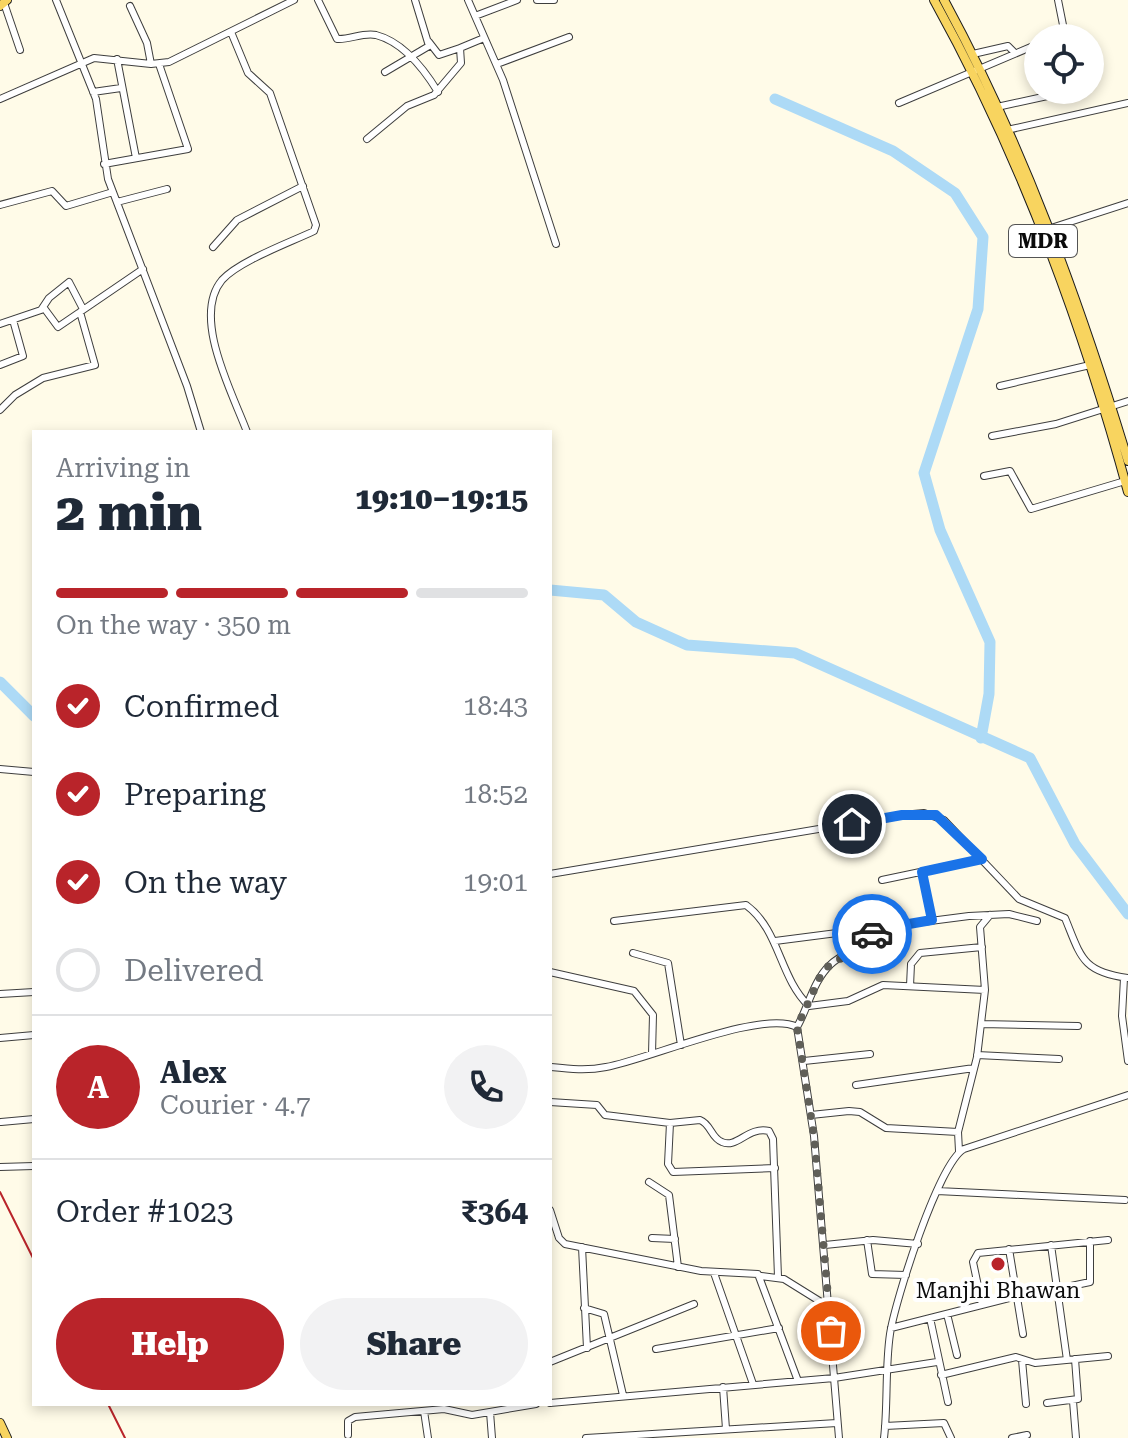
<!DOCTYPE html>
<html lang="en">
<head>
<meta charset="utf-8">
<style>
	:root { --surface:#fff; --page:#f2f2f3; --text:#1f2937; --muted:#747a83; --line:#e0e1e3; --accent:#b9242a }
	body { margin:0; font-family:"Roboto Serif",serif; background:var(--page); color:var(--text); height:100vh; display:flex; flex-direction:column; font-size:30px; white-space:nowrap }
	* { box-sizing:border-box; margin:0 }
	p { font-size:26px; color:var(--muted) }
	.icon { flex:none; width:44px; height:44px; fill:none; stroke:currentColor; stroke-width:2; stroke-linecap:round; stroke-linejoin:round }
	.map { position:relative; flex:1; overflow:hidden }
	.details { position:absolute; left:32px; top:430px; width:520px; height:976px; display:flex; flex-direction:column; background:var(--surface); border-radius:0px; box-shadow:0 4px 12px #0003 }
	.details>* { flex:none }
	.controls { position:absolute; left:1024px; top:24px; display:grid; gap:16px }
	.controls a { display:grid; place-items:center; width:80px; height:80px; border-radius:50%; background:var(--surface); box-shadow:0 4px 12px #0003; font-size:40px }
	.pin { position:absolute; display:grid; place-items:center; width:68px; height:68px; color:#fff; margin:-34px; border:4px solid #fff; border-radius:50%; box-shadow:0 2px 8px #0007 }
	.courier { position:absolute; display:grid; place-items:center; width:80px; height:80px; margin:-40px; border:6px solid #1a73e8; border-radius:50%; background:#fff; color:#222; box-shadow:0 2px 10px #0007 }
	.headline em { font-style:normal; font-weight:800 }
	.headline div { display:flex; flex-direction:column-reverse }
	.headline { display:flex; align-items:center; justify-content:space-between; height:136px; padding:0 24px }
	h1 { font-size:52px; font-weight:800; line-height:60px }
	.bar { display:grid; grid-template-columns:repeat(4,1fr); gap:12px 8px; align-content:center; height:96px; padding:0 24px }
	.bar i { height:10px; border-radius:6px; background:var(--line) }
	.bar .active { background:var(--accent) }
	.bar p { grid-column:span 4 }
	.line { display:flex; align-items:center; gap:20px; padding:0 24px; border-top:2px solid var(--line) }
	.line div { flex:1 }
	.round { display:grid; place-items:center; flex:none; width:84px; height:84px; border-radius:42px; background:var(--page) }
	ol { padding:0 24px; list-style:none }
	li { display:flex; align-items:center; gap:24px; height:88px }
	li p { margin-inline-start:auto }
	li .icon { padding:8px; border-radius:50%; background:var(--accent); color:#fff; stroke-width:4 }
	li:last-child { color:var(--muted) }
	li i { width:44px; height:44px; border:4px solid var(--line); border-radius:50% }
	.action { display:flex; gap:16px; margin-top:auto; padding:16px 24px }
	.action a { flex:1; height:92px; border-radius:48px; background:var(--accent); color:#fff; font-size:32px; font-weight:800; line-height:92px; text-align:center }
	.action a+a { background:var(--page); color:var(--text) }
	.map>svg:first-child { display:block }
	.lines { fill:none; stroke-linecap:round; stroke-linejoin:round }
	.river { stroke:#addaf6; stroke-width:11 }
	.minor-casing { stroke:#3e3e3e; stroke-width:8 }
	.major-casing { stroke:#1c1c1c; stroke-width:10 }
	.minor { stroke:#fff; stroke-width:6 }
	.major { stroke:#f8d45f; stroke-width:8 }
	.rail { stroke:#b9242a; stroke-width:2 }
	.done { stroke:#605f58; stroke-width:8; stroke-dasharray:0 14.4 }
	.route { stroke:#1a73e8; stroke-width:10 }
	.poi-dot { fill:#b9242a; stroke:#fff; stroke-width:3 }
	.labels { text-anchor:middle; stroke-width:8; stroke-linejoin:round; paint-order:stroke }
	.shield { fill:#fff; stroke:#545454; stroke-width:2 }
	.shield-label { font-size:20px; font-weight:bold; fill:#0b0b0b }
	.poi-label { font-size:22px; fill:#0b0b0b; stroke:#fff }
</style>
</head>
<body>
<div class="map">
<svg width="1128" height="1438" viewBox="0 0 1128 1438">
	<rect width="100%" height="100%" fill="#fffbe8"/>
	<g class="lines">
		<path class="river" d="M 775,99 L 893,151 L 955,193 L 983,237 L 978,309 L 924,473 L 940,530 L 990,642 L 989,694 L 981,738
			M 550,590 L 604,595 L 636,622 L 687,645 L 795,653 L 1030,758 L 1075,844 L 1128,914
			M 0,682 L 34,716"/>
		<defs>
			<path id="minor" d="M 56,0 L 96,99 L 108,179 L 187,386 L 201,432
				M 318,0 L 337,39 C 350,40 363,32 376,35 C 403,42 424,69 438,92
				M 468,0 L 503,80 L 556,244
				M 537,0 L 554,0
				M 4,3 L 20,50
				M 130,6 L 147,43 L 151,64
				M 475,16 L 517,0
				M 231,32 L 248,73 L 270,93 L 316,225 L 314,231 C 289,243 239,261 222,280 C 191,317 233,394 247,432
				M 1052,38 L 1064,30 L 1058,0
				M 429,42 L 439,55 L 460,48
				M 973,54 L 1008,46 L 1015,53
				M 117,59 L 136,158
				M 497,64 L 569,37
				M 385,72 L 429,46 L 415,0
				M 93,92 L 121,88
				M 0,99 L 94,58 L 151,64 L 169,62 L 294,0
				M 899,103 L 1038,44
				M 997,107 L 1075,90
				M 1007,130 L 1128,103
				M 367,139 L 407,106 L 434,95 L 461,63 L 460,48 L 484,38
				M 104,164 L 188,149 L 159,64
				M 117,202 L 167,189
				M 0,205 L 52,191 L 66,206 L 113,192
				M 1048,229 L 1128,203
				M 213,247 L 237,220 L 303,186
				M 44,308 L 58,327 L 143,269
				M 0,324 L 41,310 L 49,298 L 69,282 L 83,309
				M 0,365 L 23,356 L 13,320
				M 1000,386 L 1090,365
				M 0,410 L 15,395 L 43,378 L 95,365 L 80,312
				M 992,436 L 1056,424 L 1128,401
				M 984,476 L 1010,471 L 1031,509 L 1125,481
				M 0,769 L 34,772
				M 922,872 L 932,920
				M 550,874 L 902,815 L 924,813 L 944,820 L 1019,899 L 1065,918 C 1081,957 1082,972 1128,978
				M 882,880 L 982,859
				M 614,921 L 746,905 C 780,930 779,977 809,1006 L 848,1001 L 883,985 L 985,990
				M 775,941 L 969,916 L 1009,914 L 1037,921
				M 633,953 L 668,963 L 681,1045
				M 550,972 L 634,991 L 653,1015 L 652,1054
				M 1124,978 L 1122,1016 L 1128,1061
				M 910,986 L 911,964 L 920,953 L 982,947
				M 0,994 L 34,992
				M 981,1024 L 1078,1026
				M 797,1027 C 808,1008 813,981 830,965 C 846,949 861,954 873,930
				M 0,1038 L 34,1035
				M 977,1055 L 1059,1059
				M 804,1061 L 870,1054
				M 550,1067 C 569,1069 587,1071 606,1067 C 647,1060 762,1009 797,1027 L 814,1136 L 839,1438
				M 856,1085 L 974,1068
				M 550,1102 L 597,1105 L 605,1115 L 670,1123 L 700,1120 C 711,1124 711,1138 722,1142 C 737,1149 748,1126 769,1131 L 773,1139 L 778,1277
				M 811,1115 L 849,1111 L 860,1112 L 886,1128 L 958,1132
				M 1,1122 L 34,1119
				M 670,1123 L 668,1164 L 673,1172 L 775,1168
				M 959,1151 L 958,1132 L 977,1057 L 985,990 L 980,927 L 990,915
				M 0,1167 L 34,1166
				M 649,1182 L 669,1195 L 678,1267
				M 937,1191 L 1125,1200
				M 550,1210 L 559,1238 L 565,1244 L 701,1271 L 758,1274 L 798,1381
				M 652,1238 L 675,1239
				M 867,1240 L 872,1274 L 906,1275
				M 825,1245 L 873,1240 L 918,1244
				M 1051,1245 L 1067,1360
				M 582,1247 L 587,1348
				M 1009,1249 L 1023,1334
				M 714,1273 L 753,1384
				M 761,1276 L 784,1279 L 829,1307
				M 1057,1289 L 1090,1282 L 1090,1241
				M 982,1305 L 973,1262 L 978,1253 L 1108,1240
				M 584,1308 L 604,1314 L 623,1395
				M 947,1314 L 957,1355
				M 930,1318 L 948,1402
				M 891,1328 L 1017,1296
				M 656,1349 L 779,1328
				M 1022,1360 L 1026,1404
				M 550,1362 L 694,1304
				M 941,1375 L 1016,1357 L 1035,1363 L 1108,1356
				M 723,1387 L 726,1429
				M 1073,1401 L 1076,1438
				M 550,1403 L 834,1378 L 937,1362
				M 1047,1403 L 1078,1399 L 1075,1359
				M 424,1411 L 428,1438
				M 490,1412 L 492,1438
				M 885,1426 L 944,1423 L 951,1438
				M 348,1435 L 348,1421 L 355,1417 L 444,1409 L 472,1415 L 536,1404
				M 586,1438 L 837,1423
				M 884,1438 C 888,1404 885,1368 890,1334 C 895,1301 939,1162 964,1149 L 1128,1095
				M 1012,1438 L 1027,1435"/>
			<path id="major" d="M 934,0 C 1019,153 1082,323 1128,492
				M 944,0 C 1023,145 1080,303 1128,461
				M 0,6 L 7,0
				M 0,1423 L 7,1438"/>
		</defs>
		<use href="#minor" class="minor-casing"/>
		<use href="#major" class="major-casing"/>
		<use href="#minor" class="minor"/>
		<use href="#major" class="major"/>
		<path class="rail" d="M 0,1192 L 34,1260
			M 108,1404 L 125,1438"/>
	</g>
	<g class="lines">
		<path class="done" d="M 831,1331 L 814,1136 L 797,1027 L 820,977 L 830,964 L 863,947 L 872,934"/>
		<path class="route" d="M 852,824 L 902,815 L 936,815 L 982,859 L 922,872 L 932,920 L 874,930 L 872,934"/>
	</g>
	<circle class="poi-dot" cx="998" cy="1264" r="8"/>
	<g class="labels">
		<rect class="shield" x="1009" y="225" width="68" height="32" rx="6"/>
		<g class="shield-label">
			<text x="1043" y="248">MDR</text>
		</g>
		<g class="poi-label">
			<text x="998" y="1298">Manjhi Bhawan</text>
		</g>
	</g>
</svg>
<div class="controls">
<a><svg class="icon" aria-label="locate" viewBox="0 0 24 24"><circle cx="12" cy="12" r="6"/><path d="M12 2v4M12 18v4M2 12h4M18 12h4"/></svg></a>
</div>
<div class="pin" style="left:831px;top:1331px;background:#ea580c"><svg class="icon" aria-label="bag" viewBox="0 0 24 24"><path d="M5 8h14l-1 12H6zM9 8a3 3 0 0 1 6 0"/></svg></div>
<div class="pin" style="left:852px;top:824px;background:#1f2937"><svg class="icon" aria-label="home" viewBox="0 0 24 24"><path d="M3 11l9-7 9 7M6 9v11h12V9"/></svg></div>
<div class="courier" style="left:872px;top:934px"><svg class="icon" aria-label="car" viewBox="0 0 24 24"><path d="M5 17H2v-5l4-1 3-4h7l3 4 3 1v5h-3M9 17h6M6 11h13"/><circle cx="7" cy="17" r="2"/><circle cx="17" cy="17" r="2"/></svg></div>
<section class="details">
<div class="headline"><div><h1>2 min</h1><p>Arriving in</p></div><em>19:10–19:15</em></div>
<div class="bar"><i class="active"></i><i class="active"></i><i class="active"></i><i></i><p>On the way · 350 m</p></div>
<ol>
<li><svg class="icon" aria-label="check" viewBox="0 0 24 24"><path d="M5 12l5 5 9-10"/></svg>Confirmed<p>18:43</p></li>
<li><svg class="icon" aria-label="check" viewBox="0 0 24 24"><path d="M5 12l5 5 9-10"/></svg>Preparing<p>18:52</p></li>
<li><svg class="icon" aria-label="check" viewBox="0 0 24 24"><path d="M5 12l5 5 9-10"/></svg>On the way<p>19:01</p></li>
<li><i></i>Delivered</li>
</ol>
<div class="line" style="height:144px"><b class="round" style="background:var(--accent);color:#fff">A</b><div><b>Alex</b><p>Courier · 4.7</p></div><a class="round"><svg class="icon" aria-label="phone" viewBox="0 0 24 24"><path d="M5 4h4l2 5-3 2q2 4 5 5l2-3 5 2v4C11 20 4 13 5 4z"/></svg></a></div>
<div class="line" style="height:104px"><div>Order #1023</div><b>₹364</b></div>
<div class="action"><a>Help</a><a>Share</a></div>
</section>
</div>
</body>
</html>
